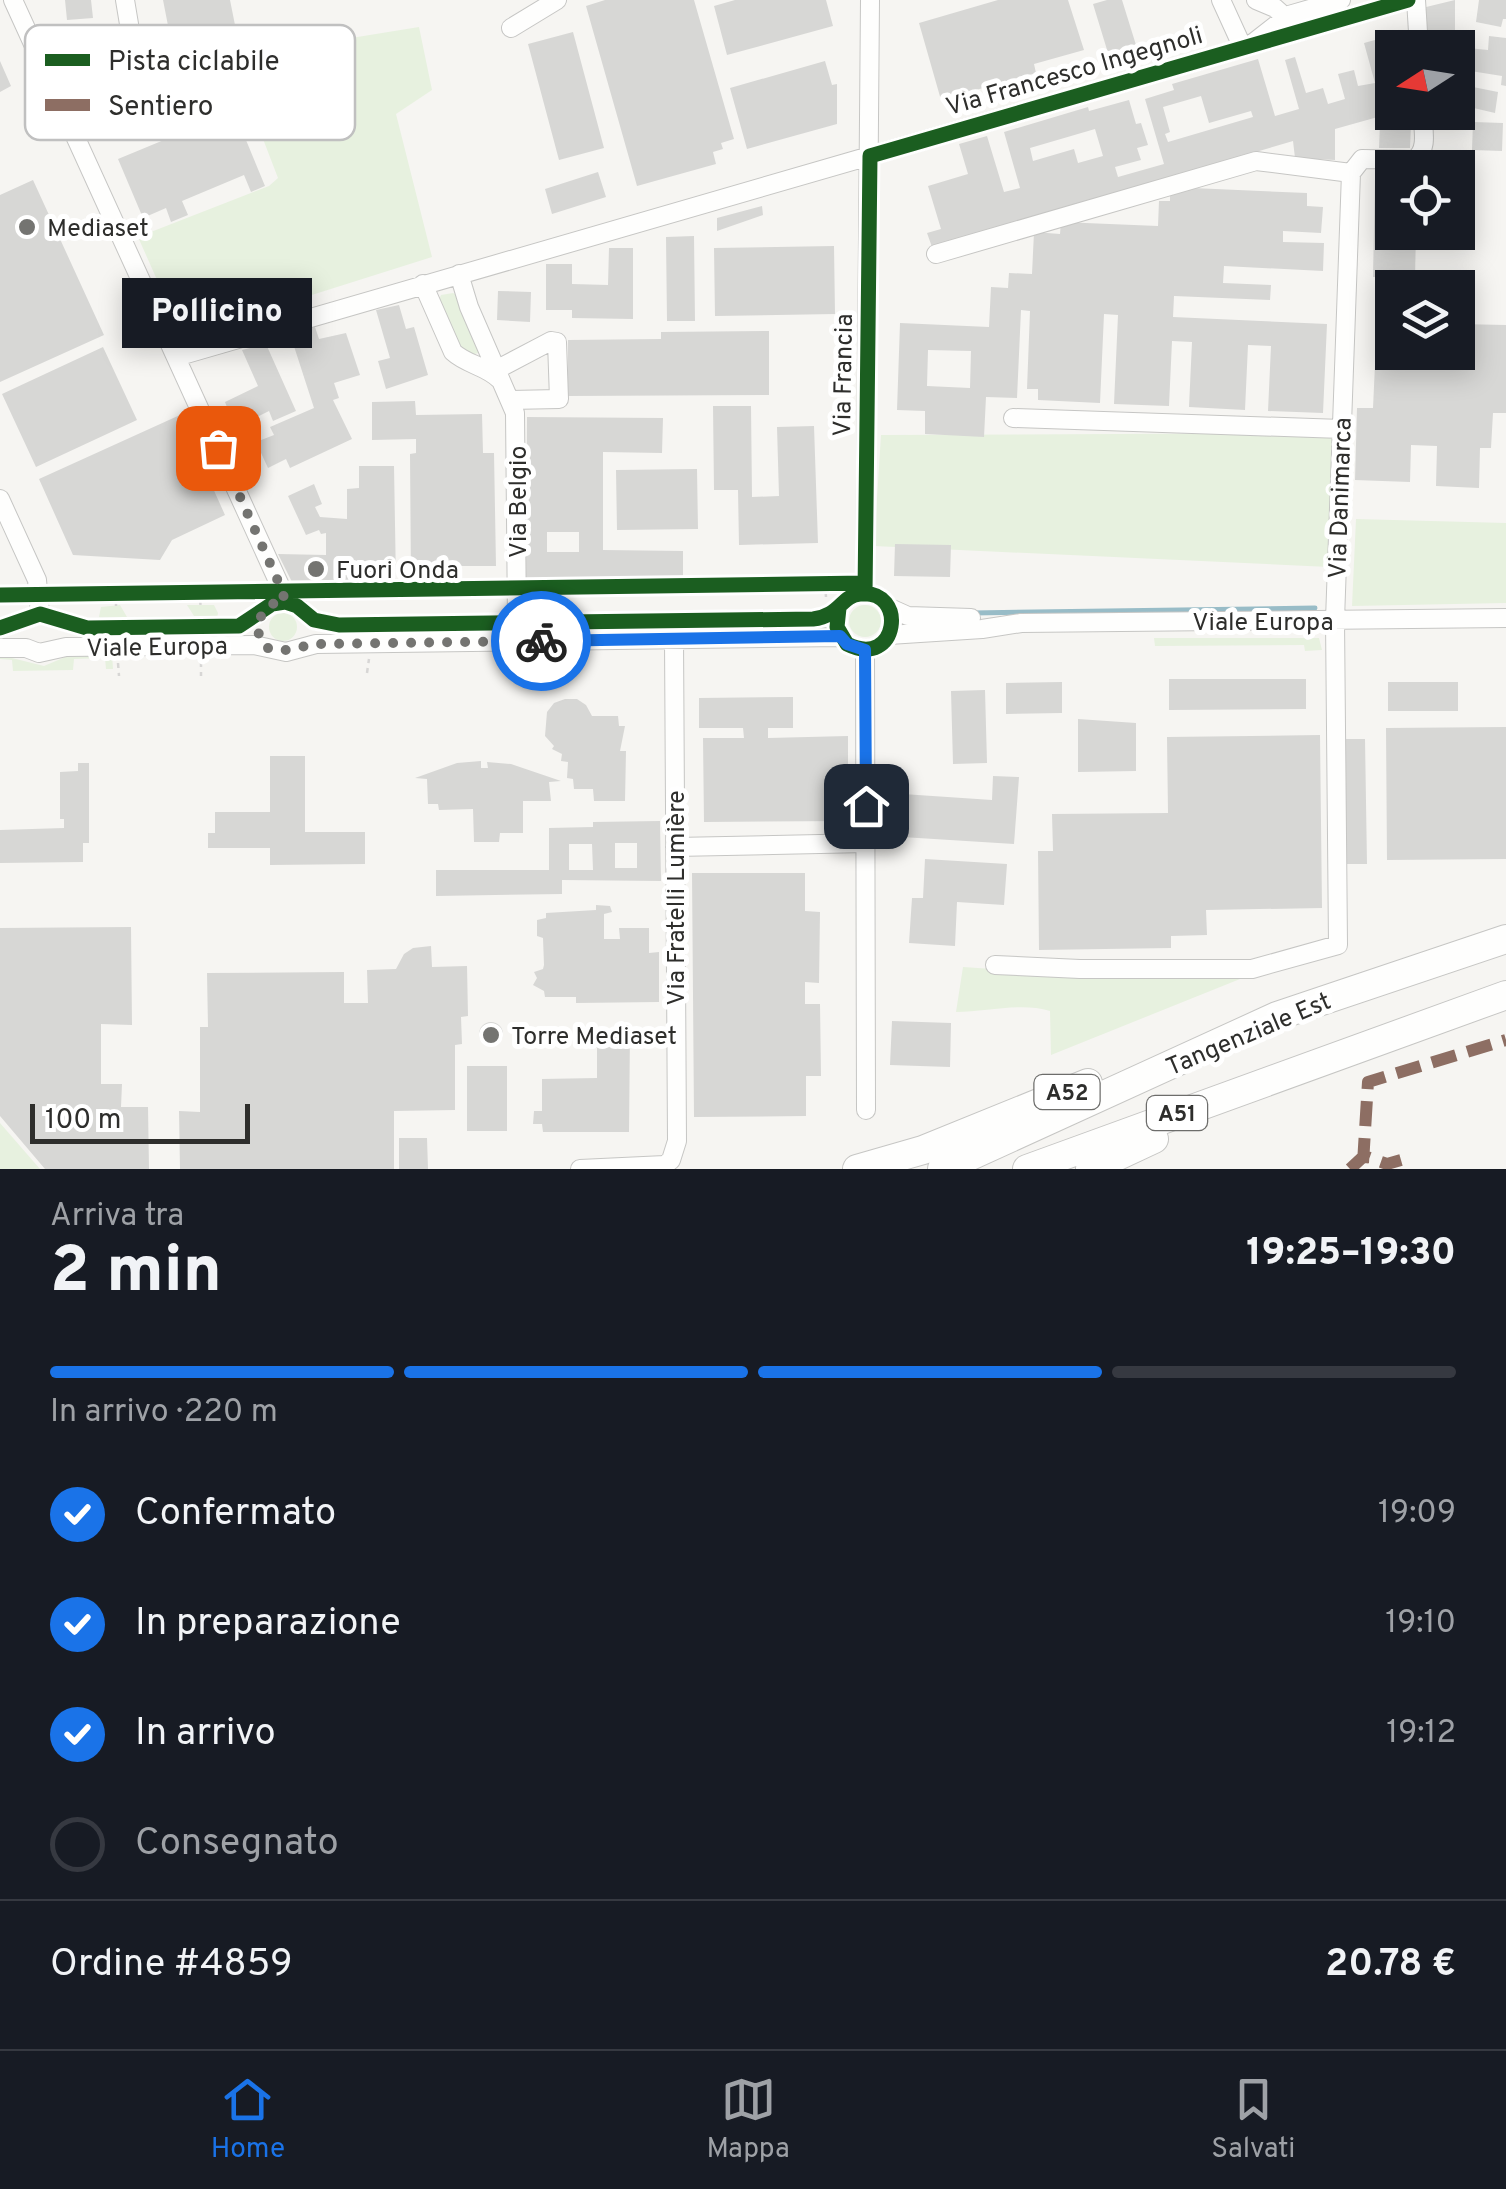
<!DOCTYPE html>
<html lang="it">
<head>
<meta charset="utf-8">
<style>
	:root { --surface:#171b24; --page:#242831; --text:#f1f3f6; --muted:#9ea1a6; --line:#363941; --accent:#1a73e8 }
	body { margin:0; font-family:Overpass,sans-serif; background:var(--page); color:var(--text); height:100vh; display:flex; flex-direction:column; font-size:38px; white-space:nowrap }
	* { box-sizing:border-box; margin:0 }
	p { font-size:32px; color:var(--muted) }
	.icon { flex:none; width:55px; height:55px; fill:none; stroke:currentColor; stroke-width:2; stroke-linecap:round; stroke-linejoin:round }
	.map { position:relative; height:1169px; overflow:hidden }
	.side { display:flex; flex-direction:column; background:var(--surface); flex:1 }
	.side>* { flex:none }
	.needle { width:65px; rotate:258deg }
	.buttons { position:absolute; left:1375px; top:30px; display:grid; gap:20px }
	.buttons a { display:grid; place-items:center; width:100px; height:100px; border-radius:0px; background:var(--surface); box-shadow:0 5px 25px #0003; font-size:50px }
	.scale { position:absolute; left:30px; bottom:25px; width:220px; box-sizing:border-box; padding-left:10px; border:5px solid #2e2e2c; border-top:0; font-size:28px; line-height:35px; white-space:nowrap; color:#2e2e2c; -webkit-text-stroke:8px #fff; paint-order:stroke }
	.pin { position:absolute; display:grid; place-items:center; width:85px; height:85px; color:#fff; margin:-42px; border-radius:20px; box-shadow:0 5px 15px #0006 }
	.courier { position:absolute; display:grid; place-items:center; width:100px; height:100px; margin:-50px; border:8px solid #1a73e8; border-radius:50%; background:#fff; color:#222; box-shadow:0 2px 12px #0007 }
	.bubble { position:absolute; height:70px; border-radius:0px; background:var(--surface); box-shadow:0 5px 25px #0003; font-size:32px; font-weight:800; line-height:70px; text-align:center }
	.headline em { font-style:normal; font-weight:800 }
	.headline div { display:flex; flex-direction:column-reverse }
	.headline { display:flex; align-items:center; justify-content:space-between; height:170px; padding:0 50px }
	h1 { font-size:65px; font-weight:800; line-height:75px }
	.bar { display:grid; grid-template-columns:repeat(4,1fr); gap:15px 10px; align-content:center; height:120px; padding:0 50px }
	.bar i { height:12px; border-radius:8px; background:var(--line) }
	.bar .active { background:var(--accent) }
	.bar p { grid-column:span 4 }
	.line { display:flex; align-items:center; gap:25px; padding:0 50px; border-top:2px solid var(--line) }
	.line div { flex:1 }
	ol { padding:0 50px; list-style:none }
	li { display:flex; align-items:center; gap:30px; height:110px }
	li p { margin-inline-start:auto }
	li .icon { padding:10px; border-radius:50%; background:var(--accent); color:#fff; stroke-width:4 }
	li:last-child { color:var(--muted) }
	li i { width:55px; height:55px; border:5px solid var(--line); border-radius:50% }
	.menu { display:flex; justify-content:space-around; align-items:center; height:140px; border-top:2px solid var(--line); background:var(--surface); font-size:28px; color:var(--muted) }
	.menu a { display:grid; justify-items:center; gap:5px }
	.menu .active { color:var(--accent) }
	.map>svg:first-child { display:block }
	.green { fill:#e7f1df }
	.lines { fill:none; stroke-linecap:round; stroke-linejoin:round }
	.stream { stroke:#98bcc7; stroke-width:5 }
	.building { fill:#d7d7d5; fill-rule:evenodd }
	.minor-casing { stroke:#c6c6c4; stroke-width:20 }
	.highway-casing { stroke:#c6c6c4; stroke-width:30 }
	.path { stroke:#d7d6d5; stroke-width:2.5; stroke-dasharray:5 5; stroke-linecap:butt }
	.minor { stroke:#fefefd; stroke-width:18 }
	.highway { stroke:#fefefd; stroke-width:28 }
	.quiet { stroke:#8d6e63; stroke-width:12; stroke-dasharray:25 12; stroke-linecap:butt }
	.cycleway-casing { stroke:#fff; stroke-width:21 }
	.cycleway { stroke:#1b5e20; stroke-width:15 }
	.done { stroke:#747471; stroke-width:10; stroke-dasharray:0 18 }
	.route { stroke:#1a73e8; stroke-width:12 }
	.poi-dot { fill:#747471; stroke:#fff; stroke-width:4 }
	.labels { text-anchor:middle; stroke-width:10; stroke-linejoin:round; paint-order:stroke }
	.shield { fill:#fff; stroke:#6d6d6b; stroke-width:2.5 }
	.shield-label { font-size:22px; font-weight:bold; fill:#2e2e2c }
	.street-label { font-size:25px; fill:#2e2e2c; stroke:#fff }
	.poi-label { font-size:25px; fill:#2e2e2c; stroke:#fff; text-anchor:start }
	.key { fill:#fff; stroke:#c0c0c0; stroke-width:2.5 }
	.key-label { font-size:28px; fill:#2e2e2c }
</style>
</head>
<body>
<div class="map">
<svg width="1506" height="1169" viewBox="0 0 1506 1169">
	<rect width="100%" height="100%" fill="#f6f5f2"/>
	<path class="green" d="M 419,27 L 432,90 L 396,114 L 432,257 L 182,336 L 138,237 L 269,186 L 278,178 L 240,79 L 265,52 Z
		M 453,293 L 458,296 L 480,344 L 478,353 L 469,356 L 463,352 L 439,300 L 441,295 Z
		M 1333,433 L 1334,518 L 1329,567 L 874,546 L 881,435 Z
		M 1356,519 L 1506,523 L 1506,603 L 1352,606 Z
		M849 621a16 16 0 1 1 32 0a16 16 0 1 1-32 0Z
		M 120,605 L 127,617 L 194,616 L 187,605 L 214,605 L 218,613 L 217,618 L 103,620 L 99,617 L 101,607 Z
		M269 627a14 14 0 1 1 28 0a14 14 0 1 1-28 0Z
		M 1154,638 L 1319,638 L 1322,650 L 1305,651 L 1304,645 L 1155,646 Z
		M 112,654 L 113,669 L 106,669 L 105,658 L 74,659 L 73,670 L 13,671 L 12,660 L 0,659 L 0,655 L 44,666 L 70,655 Z
		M 963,967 L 1081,975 L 1250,975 L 1051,1055 L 1050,1011 C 1021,1002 987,1012 956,1012 Z
		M 0,1123 L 40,1169 L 0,1169 Z"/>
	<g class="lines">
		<path class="stream" d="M 973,613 L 1315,608"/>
	</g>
	<path class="building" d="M 65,0 L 91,0 L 93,18 L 67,20 Z
		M 163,0 L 230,0 L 237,35 L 172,46 Z
		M 605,0 L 694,0 L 734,139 L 721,143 L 723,149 L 713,152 L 716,164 L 637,186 L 586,6 Z
		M 735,0 L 826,0 L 833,26 L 727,55 L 714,6 Z
		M 998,0 L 1068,0 L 1084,50 L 1034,64 L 1036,73 L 941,100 L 919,23 Z
		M 1107,0 L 1122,0 L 1136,45 L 1108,53 L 1093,4 Z
		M 1455,0 L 1455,48 L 1444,48 L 1445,34 L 1424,34 L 1422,8 Z
		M 1479,0 L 1506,0 L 1506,19 L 1503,19 L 1501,27 L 1476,22 Z
		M 573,32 L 604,148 L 559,160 L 528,44 Z
		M 1404,32 L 1406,48 L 1392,48 L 1392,113 L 1335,129 L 1335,160 L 1295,158 L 1293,141 L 932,247 L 927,233 L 941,229 L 928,186 L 968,174 L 959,144 L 987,136 L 1004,192 L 1020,188 L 1004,132 L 1088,107 L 1089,111 L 1129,100 L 1136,124 L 1141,123 L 1148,145 L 1137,148 L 1141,160 L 1115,167 L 1118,177 L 1164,164 L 1145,99 L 1174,90 L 1172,84 L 1258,59 L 1275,116 L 1299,109 L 1285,60 L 1295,57 L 1306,93 L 1323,88 L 1328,104 L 1345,99 L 1338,74 L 1354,70 L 1358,86 L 1375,83 L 1364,43 ZM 1201,96 L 1209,123 L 1251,111 L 1253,117 L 1168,142 L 1165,134 L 1170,132 L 1163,107 ZM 1095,129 L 1103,156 L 1078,163 L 1074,149 L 1033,161 L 1030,148 Z
		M 1489,36 L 1506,38 L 1506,86 L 1501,85 L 1502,76 L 1458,69 L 1458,47 L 1488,50 Z
		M 0,61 L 11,86 L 0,92 Z
		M 825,61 L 832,85 L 837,84 L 837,124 L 747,149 L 730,88 Z
		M 1458,84 L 1498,92 L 1495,113 L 1465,106 L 1462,123 L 1437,122 L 1440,112 L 1458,112 Z
		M 234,111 L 265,186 L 251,192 L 244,175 L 182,201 L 188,215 L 171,222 L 166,208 L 143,218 L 118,159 Z
		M 1473,122 L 1503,123 L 1502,151 L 1472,150 Z
		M 1380,123 L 1411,124 L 1410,148 L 1379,148 Z
		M 598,172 L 606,197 L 552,214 L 545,189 Z
		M 1375,178 L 1392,179 L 1392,232 L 1416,232 L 1415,278 L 1373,277 Z
		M 33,180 L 104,335 L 0,382 L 0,195 Z
		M 1170,187 L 1307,193 L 1307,206 L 1323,207 L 1321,233 L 1283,231 L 1283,242 L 1324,243 L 1323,271 L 1224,266 L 1223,283 L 1271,285 L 1270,300 L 1174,296 L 1173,317 L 1327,324 L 1323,413 L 1268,411 L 1271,346 L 1248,345 L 1245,410 L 1189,407 L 1192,342 L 1172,341 L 1169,406 L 1114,404 L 1118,315 L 1104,314 L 1100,403 L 1038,400 L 1038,389 L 1027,389 L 1030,311 L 1021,310 L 1017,398 L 986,397 L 984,437 L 925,434 L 925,411 L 897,410 L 900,323 L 989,327 L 991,287 L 1008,288 L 1009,273 L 1032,274 L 1034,232 L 1060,234 L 1061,222 L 1158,226 L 1159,201 L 1170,201 ZM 928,350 L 971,351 L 970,388 L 927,386 Z
		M 762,206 L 763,215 L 717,231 L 717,218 Z
		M 694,236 L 695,321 L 667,321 L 666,237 Z
		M 834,246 L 835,314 L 715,316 L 714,248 Z
		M 609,248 L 633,248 L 633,319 L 572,318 L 572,310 L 546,310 L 546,264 L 572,264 L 572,284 L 608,285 Z
		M 498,291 L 531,292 L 530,322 L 497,320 Z
		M 399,305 L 406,329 L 414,327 L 428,375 L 386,389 L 378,361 L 390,358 L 376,310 Z
		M 1377,321 L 1392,321 L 1392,352 L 1458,352 L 1458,324 L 1506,325 L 1506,413 L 1493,413 L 1491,448 L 1480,448 L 1479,488 L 1436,486 L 1437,446 L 1411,445 L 1410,482 L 1355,480 L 1357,408 L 1373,408 Z
		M 315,327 L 319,339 L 346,333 L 360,375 L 334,383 L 339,398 L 333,400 L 352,439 L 290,468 L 286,459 L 268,468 L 256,442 L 274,435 L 270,427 L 314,408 L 290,334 Z
		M 769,331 L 769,395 L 568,396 L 568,340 L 661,339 L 661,332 Z
		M 266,344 L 296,411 L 273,421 L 269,411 L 235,428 L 225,402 L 258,386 L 242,350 Z
		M 103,347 L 137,420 L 36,467 L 2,394 Z
		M 415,401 L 416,415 L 482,414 L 483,453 L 494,453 L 496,566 L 422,566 L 422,582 L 411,582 L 410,454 L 416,453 L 416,439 L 372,440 L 372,402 Z
		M 713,406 L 751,406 L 752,497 L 779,496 L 777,427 L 814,426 L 818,543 L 739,545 L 738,490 L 714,490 Z
		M 180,415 L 225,515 L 172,540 L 160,560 L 73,555 L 39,479 Z
		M 527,417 L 663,418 L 662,453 L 603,452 L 603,550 L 683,551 L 683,579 L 526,579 ZM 547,532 L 579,532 L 579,552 L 547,552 Z
		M 359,466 L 394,466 L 396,582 L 292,582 L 278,554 L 326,555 L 326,533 L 321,534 L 319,530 L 306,535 L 288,496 L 314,484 L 322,504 L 315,507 L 320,517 L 347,519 L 347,489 L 359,488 Z
		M 697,469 L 698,529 L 617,530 L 616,470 Z
		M 895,544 L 951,545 L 950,577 L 894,576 Z
		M 1169,679 L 1306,679 L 1306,709 L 1169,710 Z
		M 1062,682 L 1062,713 L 1006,714 L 1006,683 Z
		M 1388,682 L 1458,682 L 1458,711 L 1388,711 Z
		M 985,690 L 987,763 L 953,764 L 951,691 Z
		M 793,697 L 793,728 L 768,728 L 768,738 L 848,736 L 848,821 L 704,822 L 703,738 L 744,738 L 743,728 L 699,728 L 699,698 Z
		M 565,699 L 577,699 L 586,705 L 592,716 L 618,716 L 619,726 L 625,726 L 620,751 L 626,751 L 625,801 L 594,801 L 593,789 L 574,789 L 573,779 L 567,778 L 568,762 L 561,761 L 562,754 L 552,749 L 554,746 L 545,736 L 547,712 L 554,703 Z
		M 1078,719 L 1136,723 L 1136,771 L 1078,772 Z
		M 1506,727 L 1506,859 L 1387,860 L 1386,728 Z
		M 1320,735 L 1322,908 L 1206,910 L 1207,935 L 1171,936 L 1171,948 L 1039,950 L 1038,851 L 1053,851 L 1052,814 L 1168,813 L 1167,737 Z
		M 1344,739 L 1365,739 L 1367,864 L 1347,864 Z
		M 270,756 L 305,756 L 305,832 L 365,832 L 365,864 L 270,865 L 270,848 L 208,848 L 208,833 L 215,833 L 215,812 L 270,812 Z
		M 481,761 L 481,768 L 488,768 L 487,762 L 511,764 L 561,781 L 549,782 L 551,801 L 523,801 L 523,833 L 500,833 L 499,842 L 474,842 L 473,809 L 439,810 L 438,804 L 428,804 L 427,779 L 415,778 L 457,763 Z
		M 78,763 L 89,763 L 89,843 L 83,843 L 83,862 L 0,863 L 0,830 L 64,828 L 64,819 L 60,819 L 60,772 L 78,771 Z
		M 993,776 L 1019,777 L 1014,844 L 886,836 L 888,793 L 992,800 Z
		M 660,821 L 661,881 L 562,880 L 562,894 L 436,896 L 436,870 L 549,870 L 549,828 L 593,827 L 593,822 ZM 615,843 L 637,843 L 637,868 L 615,868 ZM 569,844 L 592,844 L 593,870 L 569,870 Z
		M 925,859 L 1007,864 L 1004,905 L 957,902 L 955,946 L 909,943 L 912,898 L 923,898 Z
		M 692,873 L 805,873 L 805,911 L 820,912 L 819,983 L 805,982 L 805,1004 L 820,1004 L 821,1076 L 806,1076 L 806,1116 L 694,1117 Z
		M 596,905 L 610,906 L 612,912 L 604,914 L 604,939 L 620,939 L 619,928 L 649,928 L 649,953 L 659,952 L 659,1002 L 576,1003 L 576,997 L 545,997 L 544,991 L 533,985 L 537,978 L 534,972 L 543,969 L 544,965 L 543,938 L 537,936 L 537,920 L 546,918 L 546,913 L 596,910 Z
		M 131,927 L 132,1025 L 101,1024 L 101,1084 L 122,1084 L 121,1107 L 148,1107 L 149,1169 L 45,1169 L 0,1116 L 0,928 Z
		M 431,946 L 432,967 L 467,966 L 468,1016 L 461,1017 L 462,1044 L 455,1045 L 455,1110 L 394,1111 L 394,1169 L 180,1169 L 179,1111 L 200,1112 L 200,1027 L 208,1027 L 207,973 L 344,972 L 344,1003 L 368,1003 L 367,970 L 396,969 L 404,954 L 413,948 Z
		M 892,1021 L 951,1023 L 950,1067 L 890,1065 Z
		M479 1034a12 12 0 1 1 24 0a12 12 0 1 1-24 0Z
		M 630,1030 L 629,1132 L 543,1132 L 542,1124 L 533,1124 L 534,1111 L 542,1111 L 542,1079 L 597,1078 L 597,1048 L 590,1047 L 591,1031 Z
		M 467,1066 L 507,1066 L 507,1131 L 467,1131 Z
		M 399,1138 L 427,1138 L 428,1169 L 399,1169 Z"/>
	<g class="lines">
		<defs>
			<path id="minor" d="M 13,0 L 282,590 L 285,602
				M 1221,0 L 1242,46
				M 1256,0 L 1275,8 L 1285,17
				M 1416,0 L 1419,48
				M 511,28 L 557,0
				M 1253,43 L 1289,15 L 1341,0
				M 55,91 L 137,72 L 125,0
				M 936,254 L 1256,161 L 1351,173
				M 459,274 L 469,307 L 515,413 L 517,623
				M 423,284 L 453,352 C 467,365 487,366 500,380
				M 176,357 L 1408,0
				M 492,372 L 551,341 L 557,342 L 559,399 L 510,400
				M 1013,418 L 1342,429
				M 0,499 L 37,580 L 40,614
				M 865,594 L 870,0
				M 888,607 L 908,616 L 971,618
				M 0,628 L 40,614 L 87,628 L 239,626 L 272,604 L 285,602 L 297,606 L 314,620 L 339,625 L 813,619 C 840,616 841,596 860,594 C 908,588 899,670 847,644 L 837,627 L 839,608
				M 889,635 L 982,629 L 1021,623 L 1506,618
				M 0,648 L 26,648 L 39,653 L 66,647 L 254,645 L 286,652 L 316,644 L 840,637
				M 865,650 L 866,1110
				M 675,847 L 866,843
				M 995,965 L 1080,969 L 1252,969 L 1338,945 L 1335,620 L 1351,173 L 1362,159 L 1414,160 C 1429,150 1423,129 1422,112
				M 580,1169 L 665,1165 L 671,1160 L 677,1141 L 674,639"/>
			<path id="highway" d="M 857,1169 L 923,1150 L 1088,1083
				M 942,1169 L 1277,1016 L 1506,939
				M 1027,1169 L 1506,995
				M 1090,1169 L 1154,1139"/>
		</defs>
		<use href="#minor" class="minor-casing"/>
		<use href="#highway" class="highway-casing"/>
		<path class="path" d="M 825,584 L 826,597
			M 200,600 L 201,609
			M 116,601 L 116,610
			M 201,662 L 201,676
			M 118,663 L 119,676
			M 367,673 L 369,659"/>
		<use href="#minor" class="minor"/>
		<use href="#highway" class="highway"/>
		<path class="quiet" d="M 1363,1163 L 1368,1082 L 1506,1040
			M 1350,1169 L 1364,1156 L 1387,1164 L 1401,1160"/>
		<defs>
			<path id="cycleway" d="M 865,594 L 870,156 L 1408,0
				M 0,595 L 865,583
				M 0,628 L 40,614 L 87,628 L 239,626 L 272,604 L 285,602 L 297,606 L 314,620 L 339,625 L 813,619 C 840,616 841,596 860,594 C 908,588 899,670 847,644 L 837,627 L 839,608"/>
		</defs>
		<use href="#cycleway" class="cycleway-casing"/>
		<use href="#cycleway" class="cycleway"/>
	</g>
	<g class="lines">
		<path class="done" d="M 218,448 L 282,590 L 285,602 L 272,604 L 258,620 C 256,665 290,648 316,644 L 541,641"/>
		<path class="route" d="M 541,641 L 840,636 L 847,644 L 865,650 L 866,806"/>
	</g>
	<g class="poi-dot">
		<circle cx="27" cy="227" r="10"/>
		<circle cx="316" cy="569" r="10"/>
		<circle cx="491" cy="1035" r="10"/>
	</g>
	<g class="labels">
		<g class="shield">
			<rect x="1034.5" y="1075" width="65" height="34" rx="8"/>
			<rect x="1147" y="1096" width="60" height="34" rx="8"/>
		</g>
		<g class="shield-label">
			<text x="1067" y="1100">A52</text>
			<text x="1177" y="1121">A51</text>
		</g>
		<g class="street-label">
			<text transform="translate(1074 70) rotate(-16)" y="9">Via Francesco Ingegnoli</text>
			<text transform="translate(842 375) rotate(-89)" y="9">Via Francia</text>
			<text transform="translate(1339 498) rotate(-88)" y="9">Via Danimarca</text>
			<text transform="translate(517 502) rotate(-90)" y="9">Via Belgio</text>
			<text x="1263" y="630">Viale Europa</text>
			<text transform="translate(157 646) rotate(-1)" y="9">Viale Europa</text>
			<text transform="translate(675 898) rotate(-90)" y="9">Via Fratelli Lumière</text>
			<text transform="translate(1248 1033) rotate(-23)" y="9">Tangenziale Est</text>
		</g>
		<g class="poi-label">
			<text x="47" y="236">Mediaset</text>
			<text x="336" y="578">Fuori Onda</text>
			<text x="511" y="1044">Torre Mediaset</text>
		</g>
	</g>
	<rect x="25" y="25" width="330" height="115" rx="15" class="key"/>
	<rect x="45" y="54" width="45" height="12" fill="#1b5e20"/>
	<rect x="45" y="99" width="45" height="12" fill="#8d6e63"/>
	<g class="key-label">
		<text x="108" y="70">Pista ciclabile</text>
		<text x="108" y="115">Sentiero</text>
	</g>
</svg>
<div class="buttons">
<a><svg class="needle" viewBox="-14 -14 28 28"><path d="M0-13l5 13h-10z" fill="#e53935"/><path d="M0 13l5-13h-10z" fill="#9ea1a6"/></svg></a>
<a><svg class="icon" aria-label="locate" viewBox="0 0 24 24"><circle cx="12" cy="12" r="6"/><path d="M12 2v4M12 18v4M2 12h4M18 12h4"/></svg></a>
<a><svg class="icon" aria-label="layers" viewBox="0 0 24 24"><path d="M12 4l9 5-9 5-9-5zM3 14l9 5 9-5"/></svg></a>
</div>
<div class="scale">100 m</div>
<div class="pin" style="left:218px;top:448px;background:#ea580c"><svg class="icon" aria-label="bag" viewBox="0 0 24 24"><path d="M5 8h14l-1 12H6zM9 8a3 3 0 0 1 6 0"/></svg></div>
<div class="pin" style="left:866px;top:806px;background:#1f2937"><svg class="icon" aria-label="home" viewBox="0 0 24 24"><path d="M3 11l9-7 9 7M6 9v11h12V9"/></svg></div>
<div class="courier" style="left:541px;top:641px"><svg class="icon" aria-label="bike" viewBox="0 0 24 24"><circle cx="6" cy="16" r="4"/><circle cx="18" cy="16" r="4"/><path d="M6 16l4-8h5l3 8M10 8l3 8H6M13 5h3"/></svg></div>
<div class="bubble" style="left:122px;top:278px;width:190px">Pollicino</div>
</div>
<section class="side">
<div class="headline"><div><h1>2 min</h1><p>Arriva tra</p></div><em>19:25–19:30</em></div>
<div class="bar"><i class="active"></i><i class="active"></i><i class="active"></i><i></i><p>In arrivo · 220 m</p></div>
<ol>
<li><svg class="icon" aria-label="check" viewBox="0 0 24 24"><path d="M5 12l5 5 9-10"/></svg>Confermato<p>19:09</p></li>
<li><svg class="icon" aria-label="check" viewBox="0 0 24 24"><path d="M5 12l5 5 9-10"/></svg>In preparazione<p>19:10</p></li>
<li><svg class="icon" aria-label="check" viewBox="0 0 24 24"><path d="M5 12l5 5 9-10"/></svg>In arrivo<p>19:12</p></li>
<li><i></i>Consegnato</li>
</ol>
<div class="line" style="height:130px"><div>Ordine #4859</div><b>20.78 €</b></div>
</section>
<nav class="menu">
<a class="active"><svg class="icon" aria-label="home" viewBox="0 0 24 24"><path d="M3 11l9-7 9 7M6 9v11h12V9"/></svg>Home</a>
<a><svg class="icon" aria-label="map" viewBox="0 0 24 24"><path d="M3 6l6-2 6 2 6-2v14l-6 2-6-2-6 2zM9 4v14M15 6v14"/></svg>Mappa</a>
<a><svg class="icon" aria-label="saved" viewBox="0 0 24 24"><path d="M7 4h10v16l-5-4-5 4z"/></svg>Salvati</a>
</nav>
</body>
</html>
